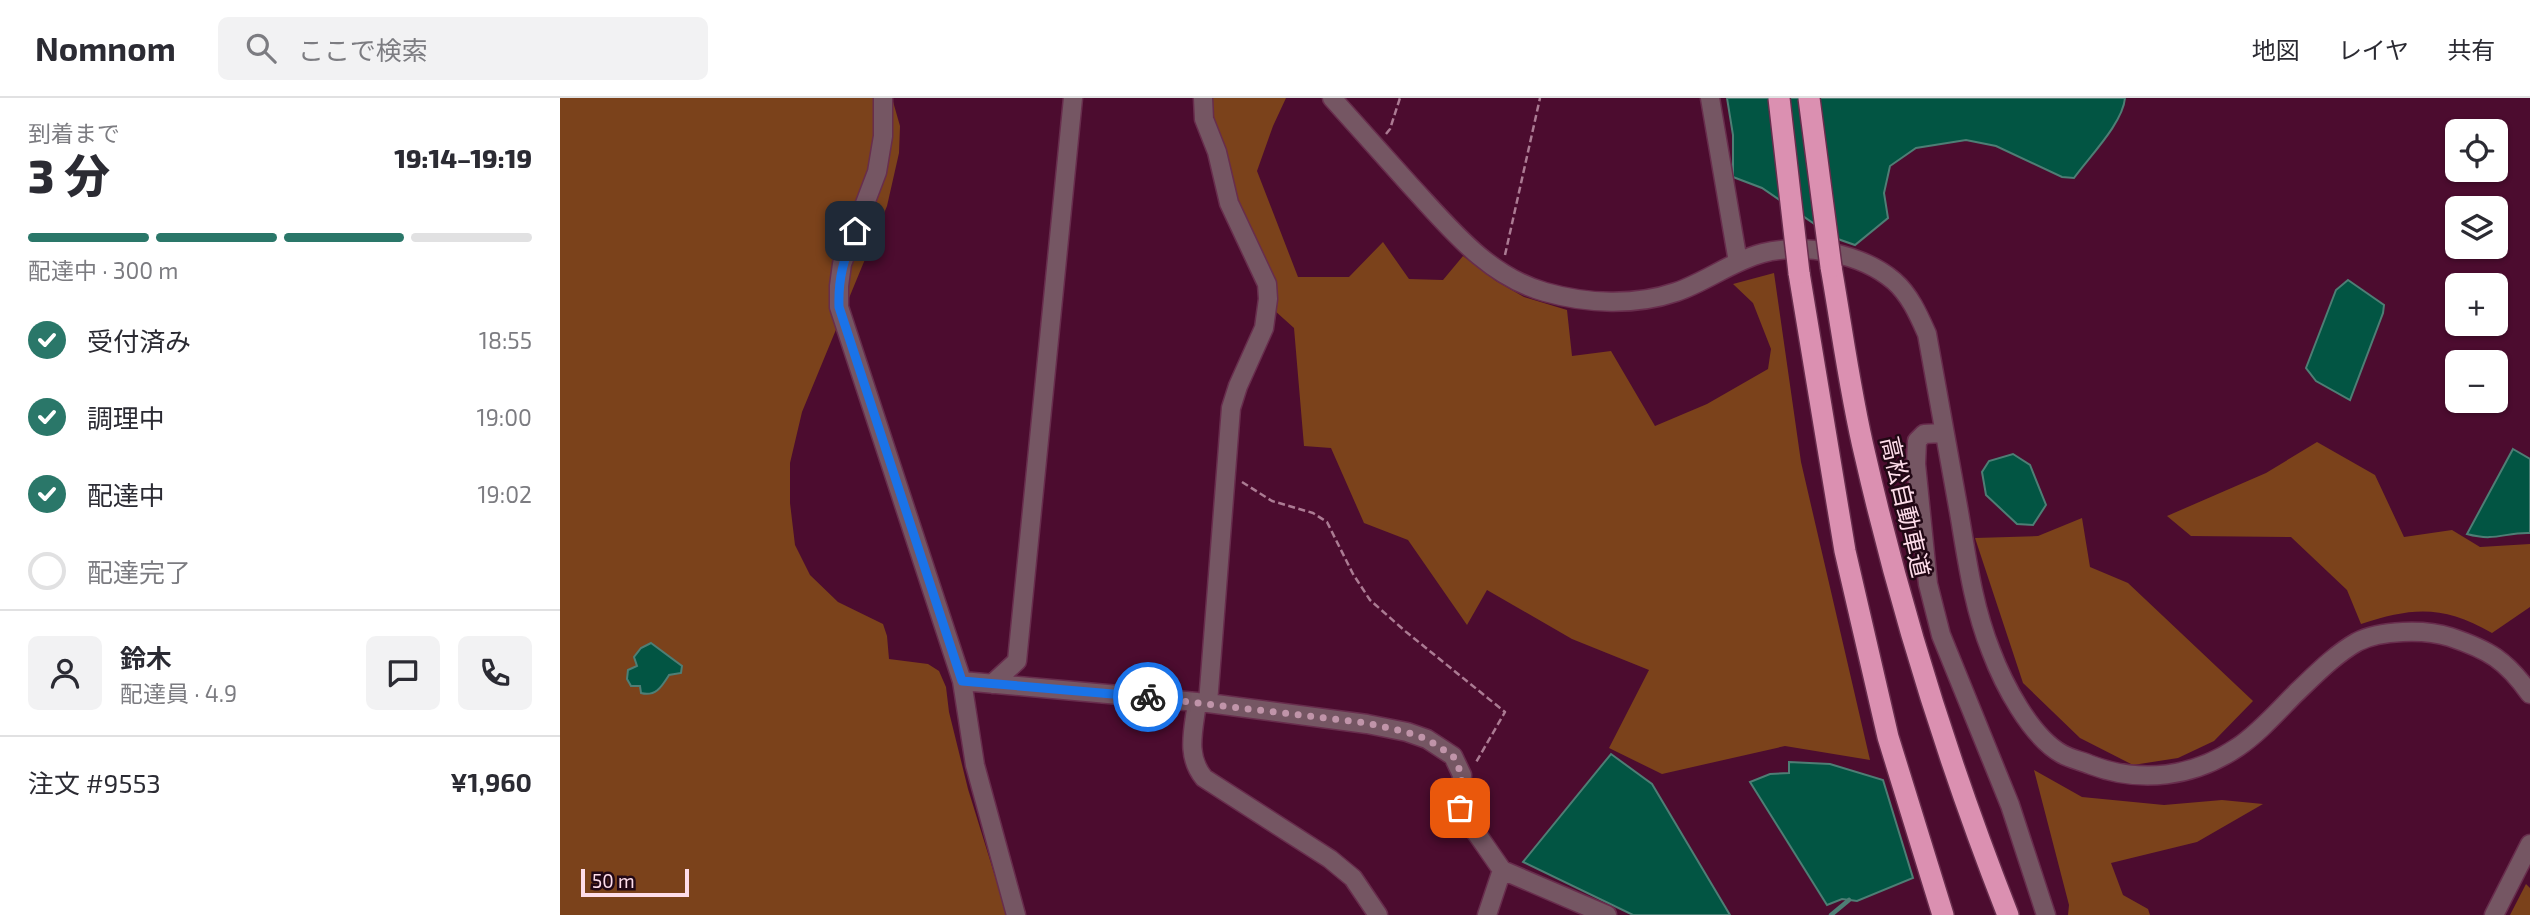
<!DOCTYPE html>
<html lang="ja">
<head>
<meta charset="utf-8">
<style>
	:root { --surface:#fff; --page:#f2f2f3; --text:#2b2b33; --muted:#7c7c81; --line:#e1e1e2; --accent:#2a7769 }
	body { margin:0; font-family:"Exo 2","Noto Sans JP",sans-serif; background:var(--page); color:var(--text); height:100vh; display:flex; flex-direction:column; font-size:26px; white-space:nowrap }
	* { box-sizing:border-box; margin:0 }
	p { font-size:23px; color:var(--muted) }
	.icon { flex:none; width:38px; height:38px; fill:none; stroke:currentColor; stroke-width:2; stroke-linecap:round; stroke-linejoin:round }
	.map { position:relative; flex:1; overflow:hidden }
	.sheet { display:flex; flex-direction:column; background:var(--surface); width:560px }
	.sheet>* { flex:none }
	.fabs { position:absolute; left:1885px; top:21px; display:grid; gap:14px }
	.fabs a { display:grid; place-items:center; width:63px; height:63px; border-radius:10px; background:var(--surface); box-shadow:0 2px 5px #0004; font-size:35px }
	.scale { position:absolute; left:21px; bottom:18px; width:108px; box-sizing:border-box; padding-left:7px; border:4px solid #feddea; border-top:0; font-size:19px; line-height:24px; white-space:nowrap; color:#feddea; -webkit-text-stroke:5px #220815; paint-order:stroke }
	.pin { position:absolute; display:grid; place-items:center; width:60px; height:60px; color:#fff; margin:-30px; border-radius:14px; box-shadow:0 4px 10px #0006 }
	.courier { position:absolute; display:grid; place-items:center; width:70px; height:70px; margin:-35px; border:5px solid #1a73e8; border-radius:50%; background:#fff; color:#222; box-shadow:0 2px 9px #0007 }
	.overview em { font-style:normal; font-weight:800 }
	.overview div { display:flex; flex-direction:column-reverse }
	.overview { display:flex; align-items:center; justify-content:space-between; height:119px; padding:0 28px }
	h1 { font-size:46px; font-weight:800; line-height:52px }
	.bar { display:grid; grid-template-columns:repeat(4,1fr); gap:10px 7px; align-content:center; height:84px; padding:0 28px }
	.bar i { height:9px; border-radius:5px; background:var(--line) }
	.bar .current { background:var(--accent) }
	.bar p { grid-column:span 4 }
	.line { display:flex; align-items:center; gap:18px; padding:0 28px; border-top:2px solid var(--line) }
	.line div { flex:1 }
	.round { display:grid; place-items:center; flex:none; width:74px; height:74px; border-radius:10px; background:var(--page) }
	ol { padding:0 28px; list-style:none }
	li { display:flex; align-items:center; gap:21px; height:77px }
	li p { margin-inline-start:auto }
	li .icon { padding:7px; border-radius:50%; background:var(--accent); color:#fff; stroke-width:4 }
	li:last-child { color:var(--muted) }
	li i { width:38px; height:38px; border:4px solid var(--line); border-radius:50% }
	header { display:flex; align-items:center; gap:42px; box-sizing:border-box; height:98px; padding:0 35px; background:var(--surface); border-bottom:2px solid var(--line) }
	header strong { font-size:33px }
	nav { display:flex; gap:38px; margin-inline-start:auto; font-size:24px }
	.search { width:490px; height:63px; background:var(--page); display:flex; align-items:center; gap:18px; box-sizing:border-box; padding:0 24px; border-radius:10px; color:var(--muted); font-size:26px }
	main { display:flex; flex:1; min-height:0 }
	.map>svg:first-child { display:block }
	.green { fill:#7b421b }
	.water { fill:#025543; stroke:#4e7e75; stroke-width:2 }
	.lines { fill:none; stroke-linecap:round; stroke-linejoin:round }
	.stream { stroke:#4e7e75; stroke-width:4.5 }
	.minor-casing { stroke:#682d4d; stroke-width:21 }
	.highway-casing { stroke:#682d4d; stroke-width:24 }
	.path { stroke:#ab7b93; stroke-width:2.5; stroke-dasharray:7 3.5; stroke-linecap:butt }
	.minor { stroke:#755663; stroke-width:18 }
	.highway { stroke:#db90b1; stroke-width:21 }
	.highway-bridge-casing { stroke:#682d4d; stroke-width:24; stroke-linecap:butt }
	.highway-bridge { stroke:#db90b1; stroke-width:21 }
	.done { stroke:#c094a9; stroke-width:7; stroke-dasharray:0 12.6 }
	.route { stroke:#1a73e8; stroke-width:9 }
	.labels { text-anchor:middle; stroke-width:5; stroke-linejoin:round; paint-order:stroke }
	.street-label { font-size:24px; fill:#feddea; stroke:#220815 }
</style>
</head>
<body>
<header>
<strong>Nomnom</strong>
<div class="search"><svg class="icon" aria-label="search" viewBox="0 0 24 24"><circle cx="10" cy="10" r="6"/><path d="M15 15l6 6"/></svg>ここで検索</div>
<nav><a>地図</a><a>レイヤ</a><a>共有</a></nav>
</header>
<main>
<section class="sheet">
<div class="overview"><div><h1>3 分</h1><p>到着まで</p></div><em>19:14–19:19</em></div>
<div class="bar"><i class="current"></i><i class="current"></i><i class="current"></i><i></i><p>配達中 · 300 m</p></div>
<ol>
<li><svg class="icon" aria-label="check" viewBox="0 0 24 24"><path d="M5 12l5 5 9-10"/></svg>受付済み<p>18:55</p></li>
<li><svg class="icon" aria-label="check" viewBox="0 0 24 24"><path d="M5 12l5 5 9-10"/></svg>調理中<p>19:00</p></li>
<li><svg class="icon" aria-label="check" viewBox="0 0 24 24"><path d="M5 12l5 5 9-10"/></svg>配達中<p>19:02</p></li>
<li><i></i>配達完了</li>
</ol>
<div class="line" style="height:126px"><a class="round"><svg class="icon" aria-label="person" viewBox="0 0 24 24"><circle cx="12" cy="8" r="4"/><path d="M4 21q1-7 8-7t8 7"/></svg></a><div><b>鈴木</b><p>配達員 · 4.9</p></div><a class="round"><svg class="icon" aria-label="chat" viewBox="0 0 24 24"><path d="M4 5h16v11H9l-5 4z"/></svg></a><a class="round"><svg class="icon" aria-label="phone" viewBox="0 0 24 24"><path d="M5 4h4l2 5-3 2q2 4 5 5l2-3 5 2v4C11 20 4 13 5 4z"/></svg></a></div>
<div class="line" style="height:91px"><div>注文 #9553</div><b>¥1,960</b></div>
</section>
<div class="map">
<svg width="1970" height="817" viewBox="0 0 1970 817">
	<rect width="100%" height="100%" fill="#4c0c2f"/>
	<path class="green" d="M 0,0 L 332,0 L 340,28 L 339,55 L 327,108 L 242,314 L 230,365 L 230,405 L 235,447 L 250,477 L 278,504 L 323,526 L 327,538 L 329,561 L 368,566 L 379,573 L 386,589 L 389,614 L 408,691 L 447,817 L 0,817 Z
		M 650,0 L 726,0 L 713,28 L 697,73 L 738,179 L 789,179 L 823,144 L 849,181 L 883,182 L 903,158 L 936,183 L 964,199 L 1007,212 L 1012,258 L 1051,253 L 1095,328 L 1147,306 L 1208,271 L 1211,251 L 1193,205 L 1173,186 L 1214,175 L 1241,364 L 1310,662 L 1225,648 L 1102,676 L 1049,650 L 1089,572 L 1012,541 L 927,492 L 907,527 L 848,442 L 804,425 L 771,350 L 744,348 L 734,230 L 714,212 L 676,105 L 648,17 Z
		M 1757,344 L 1815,377 L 1844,439 L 1892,432 L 1920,449 L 1970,446 L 1970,509 L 1932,535 C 1883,507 1853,509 1801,526 L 1787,492 L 1731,439 L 1631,438 L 1607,418 L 1706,375 Z
		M 1522,420 L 1530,469 L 1568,485 L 1693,603 L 1654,643 L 1618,660 L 1573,667 L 1520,640 L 1463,585 L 1415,440 L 1478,438 Z
		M 1474,672 L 1522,699 L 1604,707 L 1662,702 L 1703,706 L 1637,744 L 1551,765 L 1563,797 L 1588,811 L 1590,817 L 1508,817 L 1509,807 Z
		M 1966,786 L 1970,790 L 1970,817 L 1950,817 Z"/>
	<path class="water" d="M 1167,0 L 1565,0 C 1563,25 1529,59 1514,80 L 1502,79 L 1436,48 L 1406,42 L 1356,50 L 1330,68 L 1324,95 L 1328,120 L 1295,147 L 1275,140 L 1202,90 L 1173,79 L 1173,37 Z
		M 1788,182 L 1824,207 L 1823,215 L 1790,302 L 1756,283 L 1746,270 L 1776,192 Z
		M 1953,351 L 1970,361 L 1970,435 C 1945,434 1936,444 1907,436 Z
		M 1453,356 L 1470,367 L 1486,407 L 1473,427 L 1457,426 L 1426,397 L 1422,374 L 1429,363 Z
		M 91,545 L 122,568 L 121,575 L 109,577 C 102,588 96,599 81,595 L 80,588 L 71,588 L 67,581 L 68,572 L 77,568 L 74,559 L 81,550 Z
		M 1051,656 L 1092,686 L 1170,817 L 1073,817 L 963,764 Z
		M 1229,664 L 1270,666 L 1323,682 L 1353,780 L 1297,803 L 1282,801 L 1267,807 L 1190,684 L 1210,676 L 1229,675 Z"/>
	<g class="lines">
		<path class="stream" d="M 1271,817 L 1289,802"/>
		<defs>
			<path id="minor" d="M 323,0 L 323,38 L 317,74 L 282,166 L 279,188 L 279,209 L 402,583 L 415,667 L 456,817
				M 643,0 L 644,21 L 657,54 L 669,105 L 707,186 L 708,201 L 704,230 L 678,288 L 671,310 L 648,605
				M 772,0 C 798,29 824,58 850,87 C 889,129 927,178 985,194 C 1027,206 1075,208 1116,194 C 1146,184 1172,163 1203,155 C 1245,145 1301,155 1334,183 C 1350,197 1359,218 1367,236 C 1378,295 1388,355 1399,414 C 1407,461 1413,508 1431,553 C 1443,585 1470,638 1502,656 C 1511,661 1522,663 1531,667 C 1581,686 1634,679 1678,649 C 1699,635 1718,613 1736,595 C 1754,578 1774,557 1797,544 C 1820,532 1865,531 1890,539 C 1929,552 1946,562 1970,596
				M 1150,0 L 1178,164
				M 1383,335 L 1364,336 L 1357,343 L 1356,366 L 1368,486 L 1381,537 L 1450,707 L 1486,817
				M 402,583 L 648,605 L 807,626 L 847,634 L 867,641 L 893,658 L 902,677 L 899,710 L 942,772 L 1047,817
				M 432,586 L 457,563 L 513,0
				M 637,604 C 634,631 625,657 644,680 L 770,761 L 793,780 L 818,817
				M 927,817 L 942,772
				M 1934,817 L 1970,746"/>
			<path id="highway" d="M 1271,169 C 1282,231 1290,295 1305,357 C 1341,514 1389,667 1448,817
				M 1239,175 L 1285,453 L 1328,639 L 1383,817"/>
		</defs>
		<use href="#minor" class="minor-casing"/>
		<use href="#highway" class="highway-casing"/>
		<path class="path" d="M 826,36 L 830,31 L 840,0
			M 945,157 L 980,0
			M 682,384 L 712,403 L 753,415 L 767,424 L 793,476 L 810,502 L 845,533 L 945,614 L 915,666"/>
		<use href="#minor" class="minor"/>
		<use href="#highway" class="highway"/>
		<defs>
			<path id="highway-bridge" d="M 1219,0 L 1239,175
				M 1249,0 L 1271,169"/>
		</defs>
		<use href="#highway-bridge" class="highway-bridge-casing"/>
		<use href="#highway-bridge" class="highway-bridge"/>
	</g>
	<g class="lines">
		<path class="done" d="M 588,599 L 807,625 L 846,634 L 867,641 L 893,658 L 902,677 L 900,710"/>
		<path class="route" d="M 295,133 C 284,161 278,179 279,209 L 402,583 L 588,599"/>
	</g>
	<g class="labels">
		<g class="street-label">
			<text transform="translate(1345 409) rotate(77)" y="8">高松自動車道</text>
		</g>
	</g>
</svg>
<div class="fabs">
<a><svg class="icon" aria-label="locate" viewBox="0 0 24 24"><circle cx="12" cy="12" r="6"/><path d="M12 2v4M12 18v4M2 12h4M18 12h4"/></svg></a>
<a><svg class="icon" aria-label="layers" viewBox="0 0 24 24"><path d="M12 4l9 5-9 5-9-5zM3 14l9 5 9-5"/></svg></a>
<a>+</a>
<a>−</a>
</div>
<div class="scale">50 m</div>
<div class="pin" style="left:900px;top:710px;background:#ea580c"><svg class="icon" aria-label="bag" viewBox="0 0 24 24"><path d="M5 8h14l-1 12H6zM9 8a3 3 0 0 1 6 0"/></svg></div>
<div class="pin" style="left:295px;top:133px;background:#1f2937"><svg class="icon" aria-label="home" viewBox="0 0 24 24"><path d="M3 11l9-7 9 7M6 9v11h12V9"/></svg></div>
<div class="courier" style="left:588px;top:599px"><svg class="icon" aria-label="bike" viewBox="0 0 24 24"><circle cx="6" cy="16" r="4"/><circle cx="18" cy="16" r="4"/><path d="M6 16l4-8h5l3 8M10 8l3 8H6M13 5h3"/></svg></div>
</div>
</main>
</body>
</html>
